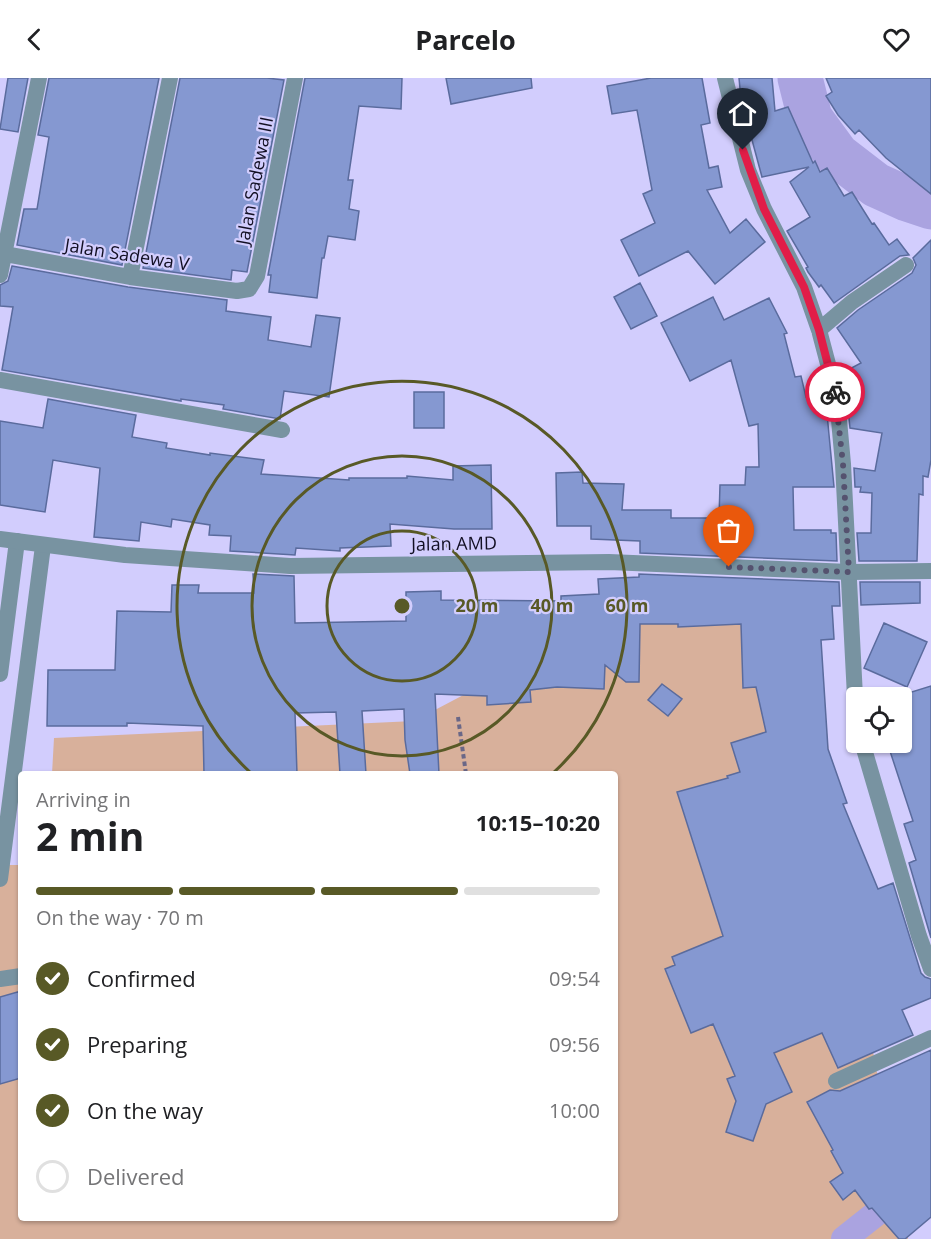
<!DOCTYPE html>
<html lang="en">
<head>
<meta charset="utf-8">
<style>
	:root { --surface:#fff; --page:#f6f6f6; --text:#202124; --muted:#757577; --line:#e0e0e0; --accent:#585926 }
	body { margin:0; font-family:"Open Sans",sans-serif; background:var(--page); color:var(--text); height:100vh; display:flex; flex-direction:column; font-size:22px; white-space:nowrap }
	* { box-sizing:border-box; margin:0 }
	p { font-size:20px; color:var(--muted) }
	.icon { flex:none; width:33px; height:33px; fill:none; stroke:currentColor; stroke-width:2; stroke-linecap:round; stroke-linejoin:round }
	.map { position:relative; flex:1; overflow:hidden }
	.side { position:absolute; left:18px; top:693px; width:600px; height:450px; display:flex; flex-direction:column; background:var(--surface); border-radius:6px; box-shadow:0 2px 4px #0004 }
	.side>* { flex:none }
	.buttons { position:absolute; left:846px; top:609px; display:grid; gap:12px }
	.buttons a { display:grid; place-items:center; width:66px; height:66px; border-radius:6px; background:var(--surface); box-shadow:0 2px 4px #0004; font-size:30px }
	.pin { position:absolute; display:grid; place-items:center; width:51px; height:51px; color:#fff; margin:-62px -26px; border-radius:50% 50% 50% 0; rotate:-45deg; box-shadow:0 0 6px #0007 }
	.pin .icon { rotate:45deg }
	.courier { position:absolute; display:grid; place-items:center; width:60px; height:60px; margin:-30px; border:4px solid #e11d48; border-radius:50%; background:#fff; color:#222; box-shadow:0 2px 8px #0007 }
	.head em { font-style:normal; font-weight:700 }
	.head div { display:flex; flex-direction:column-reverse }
	.head { display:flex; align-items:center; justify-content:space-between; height:102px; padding:0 18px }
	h1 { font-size:39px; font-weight:700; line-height:45px }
	.bar { display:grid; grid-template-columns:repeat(4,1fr); gap:9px 6px; align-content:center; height:72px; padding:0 18px }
	.bar i { height:8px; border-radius:4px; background:var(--line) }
	.bar .selected { background:var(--accent) }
	.bar p { grid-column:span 4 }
	ol { padding:0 18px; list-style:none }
	li { display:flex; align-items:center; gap:18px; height:66px }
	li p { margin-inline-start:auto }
	li .icon { padding:6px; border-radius:50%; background:var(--accent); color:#fff; stroke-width:4 }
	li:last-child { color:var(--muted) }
	li i { width:33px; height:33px; border:3px solid var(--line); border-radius:50% }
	header { display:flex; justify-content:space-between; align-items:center; height:78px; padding:0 18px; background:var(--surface); font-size:27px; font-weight:700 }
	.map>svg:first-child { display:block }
	.green { fill:#d8b09b }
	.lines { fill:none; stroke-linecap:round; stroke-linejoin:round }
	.canal { stroke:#aaa3e0; stroke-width:26 }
	.river { stroke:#aaa3e0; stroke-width:45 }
	.building { fill:#8598d1; stroke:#5a6b9d; stroke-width:1.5 }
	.path { stroke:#6a6787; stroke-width:4; stroke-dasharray:4.5 3; stroke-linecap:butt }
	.minor { stroke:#7893a1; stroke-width:16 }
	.tertiary { stroke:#7893a1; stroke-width:16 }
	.done { stroke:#55526f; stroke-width:6; stroke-dasharray:0 10.8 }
	.route { stroke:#e11d48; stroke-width:8 }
	.ring { fill:none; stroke:#585926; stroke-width:3 }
	.labels { text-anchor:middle; stroke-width:4.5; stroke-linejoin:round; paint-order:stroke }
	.street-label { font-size:18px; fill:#120f23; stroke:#d2cdfd }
	.centre { fill:#585926; stroke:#d2cdfd; stroke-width:3 }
	.ring-label { font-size:18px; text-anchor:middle; font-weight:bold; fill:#585926; stroke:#d2cdfd; stroke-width:4.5; stroke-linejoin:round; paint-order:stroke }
</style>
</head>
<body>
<header><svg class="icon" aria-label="back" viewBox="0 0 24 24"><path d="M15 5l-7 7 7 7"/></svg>Parcelo<svg class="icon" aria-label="heart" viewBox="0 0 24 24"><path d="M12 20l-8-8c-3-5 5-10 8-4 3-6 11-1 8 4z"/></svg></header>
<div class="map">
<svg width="931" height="1161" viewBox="0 0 931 1161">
	<rect width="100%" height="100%" fill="#d2cdfd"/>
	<path class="green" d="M 816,522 L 838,786 L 908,1161 L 0,1161 L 0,787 L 21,787 L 21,1140 L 615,1140 L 615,696 L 52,696 L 54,660 L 414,643 L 593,549 Z"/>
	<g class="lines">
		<path class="canal" d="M 844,1161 L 931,1092"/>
		<path class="river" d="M 800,0 L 810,40 L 837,77 L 876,107 L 907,121 L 931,129"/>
	</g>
	<path class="building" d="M 8,0 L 28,0 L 18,54 L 0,51 Z
		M 49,0 L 159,0 L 122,187 L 17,167 L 24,131 L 37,131 L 49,59 L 38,57 Z
		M 180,0 L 267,0 L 284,2 L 247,194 L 232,192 L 231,202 L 143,190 Z
		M 305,0 L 402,0 L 401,31 L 359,28 L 348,102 L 353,102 L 349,131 L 359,133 L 355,162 L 328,158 L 324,180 L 322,180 L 317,220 L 269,214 L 271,197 L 268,197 Z
		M 446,0 L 531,0 L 532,10 L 451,26 Z
		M 651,0 L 702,0 L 710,45 L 701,47 L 709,90 L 718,88 L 722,109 L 707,112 L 730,155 L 746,141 L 765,164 L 715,206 L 688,173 L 639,198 L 621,162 L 655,145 L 643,116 L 652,112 L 637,32 L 612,36 L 607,8 Z
		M 739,0 L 772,0 L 775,33 L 788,29 L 813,85 L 815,83 L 820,94 L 827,90 L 844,118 L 852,114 L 872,146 L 874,145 L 889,167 L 897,161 L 909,177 L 900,178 L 834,225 L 821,207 L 819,209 L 808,194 L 806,190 L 808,189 L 787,153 L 810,139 L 790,104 L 809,89 L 762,99 L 741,21 Z
		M 826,0 L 931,0 L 931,116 L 886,80 L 859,52 L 855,56 L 838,37 L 826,18 L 832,14 Z
		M 931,162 L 931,382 L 928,399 L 923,398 L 923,417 L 919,416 L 917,483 L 859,483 L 857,455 L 871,455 L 872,415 L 860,414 L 861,409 L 855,409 L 854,390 L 875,393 L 882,355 L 850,350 L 846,311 L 850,310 L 842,295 L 861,285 L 837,250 L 858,232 L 912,195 L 916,187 L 913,180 Z
		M 12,188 L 128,209 L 227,222 L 226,233 L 271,239 L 268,262 L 311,269 L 316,237 L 340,240 L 329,319 L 284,313 L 280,341 L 223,331 L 224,327 L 181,321 L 181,323 L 2,292 L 13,229 L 0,228 L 0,207 L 8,203 Z
		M 640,205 L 657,238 L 631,251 L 614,219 Z
		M 713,219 L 724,242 L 769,220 L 787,255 L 784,256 L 795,299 L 801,298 L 806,319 L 825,315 L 834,409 L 793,409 L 794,452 L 831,452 L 831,455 L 836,455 L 837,483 L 640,475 L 640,463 L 591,461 L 591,448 L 557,448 L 556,395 L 582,394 L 583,405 L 624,406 L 622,432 L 671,432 L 671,440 L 719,440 L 720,407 L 745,407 L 746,389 L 759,389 L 758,346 L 749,348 L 731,282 L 690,303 L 661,245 Z
		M 414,314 L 444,314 L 444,350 L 414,350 Z
		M 48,321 L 136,337 L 132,359 L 167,365 L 166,370 L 210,377 L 210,375 L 264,382 L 261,396 L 349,402 L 349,400 L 407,400 L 407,398 L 453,402 L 453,388 L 491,387 L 492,451 L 454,451 L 390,446 L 391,468 L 340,470 L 340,473 L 296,470 L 295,477 L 230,473 L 231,458 L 209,457 L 210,447 L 172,441 L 171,449 L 141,444 L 139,463 L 94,459 L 100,390 L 53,382 L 45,434 L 0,427 L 0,343 L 43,350 Z
		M 253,496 L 294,498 L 295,545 L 406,543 L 406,514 L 441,513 L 441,522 L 561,523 L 561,518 L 599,516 L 598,501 L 639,499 L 639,496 L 839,504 L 840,528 L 832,528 L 834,561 L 821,562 L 828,671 L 847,725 L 843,726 L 878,811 L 893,805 L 921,895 L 925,899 L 931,901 L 931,920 L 902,932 L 913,957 L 838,990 L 822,955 L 774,975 L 792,1014 L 766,1026 L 753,1063 L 726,1054 L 736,1023 L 727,1001 L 735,998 L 713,946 L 691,955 L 665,891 L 675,887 L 672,879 L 723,858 L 677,714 L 728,700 L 727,698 L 740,694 L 731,665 L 766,654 L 756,609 L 743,610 L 741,546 L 678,549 L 678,546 L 640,546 L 639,604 L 626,604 L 605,587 L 604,611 L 557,609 L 530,612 L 531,624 L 487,627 L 487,618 L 435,616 L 439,696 L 410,696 L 405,662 L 404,631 L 362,633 L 366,696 L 340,696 L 336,634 L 295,635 L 297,696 L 204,696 L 203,648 L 127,645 L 127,648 L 47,648 L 48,592 L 115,592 L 117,533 L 171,534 L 172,507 L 199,507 L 198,515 L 254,515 Z
		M 860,504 L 920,504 L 920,525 L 861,527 Z
		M 884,545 L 927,564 L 907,609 L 864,590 Z
		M 662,606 L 682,621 L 668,638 L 648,622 Z
		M 931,608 L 931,860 L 909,785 L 916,782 L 904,746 L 913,743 L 887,664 L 902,664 L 902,617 Z
		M 21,913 L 21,1000 L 0,1006 L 0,919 Z
		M 931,972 L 931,1139 L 905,1161 L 899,1161 L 872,1130 L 869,1131 L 855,1112 L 843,1122 L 830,1104 L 843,1095 L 831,1073 L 833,1072 L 807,1024 L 830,1012 L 840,1013 Z"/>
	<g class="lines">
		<path class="path" d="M 458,639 L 466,696"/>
		<path class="minor" d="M 725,0 L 748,92 L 764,131 L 804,209 L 819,252 L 837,320 L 843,386 L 856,638
			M 0,175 L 130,199 L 237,213 L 249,211 L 257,198 L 295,0
			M 0,197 L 39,0
			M 130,199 L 170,0
			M 819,252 L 852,224 L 906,187
			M 0,302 L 282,352
			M 0,596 L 17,463
			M 862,664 L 919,858 L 931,891
			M 0,801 L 43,468
			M 0,901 L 21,898
			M 836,1003 L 931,960"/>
		<path class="tertiary" d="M 0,461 L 125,477 L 290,488 L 609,484 L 849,494 L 931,493"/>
	</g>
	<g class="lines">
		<path class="done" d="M 729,489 L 849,494 L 843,386 L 835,314"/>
		<path class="route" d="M 743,72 L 764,131 L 804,209 L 819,252 L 835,314"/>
	</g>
	<g class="ring">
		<circle cx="402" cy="528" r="75"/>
		<circle cx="402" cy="528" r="150"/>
		<path d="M251 695A225 225 0 1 1 553 695"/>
	</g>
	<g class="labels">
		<g class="street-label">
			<text transform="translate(255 103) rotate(-79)" y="6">Jalan Sadewa III</text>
			<text transform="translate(127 177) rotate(9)" y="6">Jalan Sadewa V</text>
			<text transform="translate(454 466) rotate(-1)" y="6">Jalan AMD</text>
		</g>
	</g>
	<circle cx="402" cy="528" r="9" class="centre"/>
	<g class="ring-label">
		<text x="477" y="534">20 m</text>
		<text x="552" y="534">40 m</text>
		<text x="627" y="534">60 m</text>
	</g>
</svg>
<div class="buttons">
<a><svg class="icon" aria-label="locate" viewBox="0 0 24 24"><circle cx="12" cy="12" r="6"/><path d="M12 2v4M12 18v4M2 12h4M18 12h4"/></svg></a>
</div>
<div class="pin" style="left:729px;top:489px;background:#ea580c"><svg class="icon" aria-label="bag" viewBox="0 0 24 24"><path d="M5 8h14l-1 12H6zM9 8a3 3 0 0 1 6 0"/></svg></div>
<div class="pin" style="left:743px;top:72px;background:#1f2937"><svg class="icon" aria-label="home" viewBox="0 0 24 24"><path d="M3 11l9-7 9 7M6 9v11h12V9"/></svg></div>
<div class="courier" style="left:835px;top:314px"><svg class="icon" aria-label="bike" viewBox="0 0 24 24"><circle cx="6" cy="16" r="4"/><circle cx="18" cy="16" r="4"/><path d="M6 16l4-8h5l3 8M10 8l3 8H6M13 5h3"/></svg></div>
<section class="side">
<div class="head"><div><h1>2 min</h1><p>Arriving in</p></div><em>10:15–10:20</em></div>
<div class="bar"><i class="selected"></i><i class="selected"></i><i class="selected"></i><i></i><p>On the way · 70 m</p></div>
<ol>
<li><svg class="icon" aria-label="check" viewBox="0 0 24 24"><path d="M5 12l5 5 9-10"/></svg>Confirmed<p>09:54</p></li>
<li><svg class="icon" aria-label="check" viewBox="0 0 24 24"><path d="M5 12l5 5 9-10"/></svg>Preparing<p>09:56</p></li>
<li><svg class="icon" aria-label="check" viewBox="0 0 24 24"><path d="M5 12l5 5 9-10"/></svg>On the way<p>10:00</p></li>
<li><i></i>Delivered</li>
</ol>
</section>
</div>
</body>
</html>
